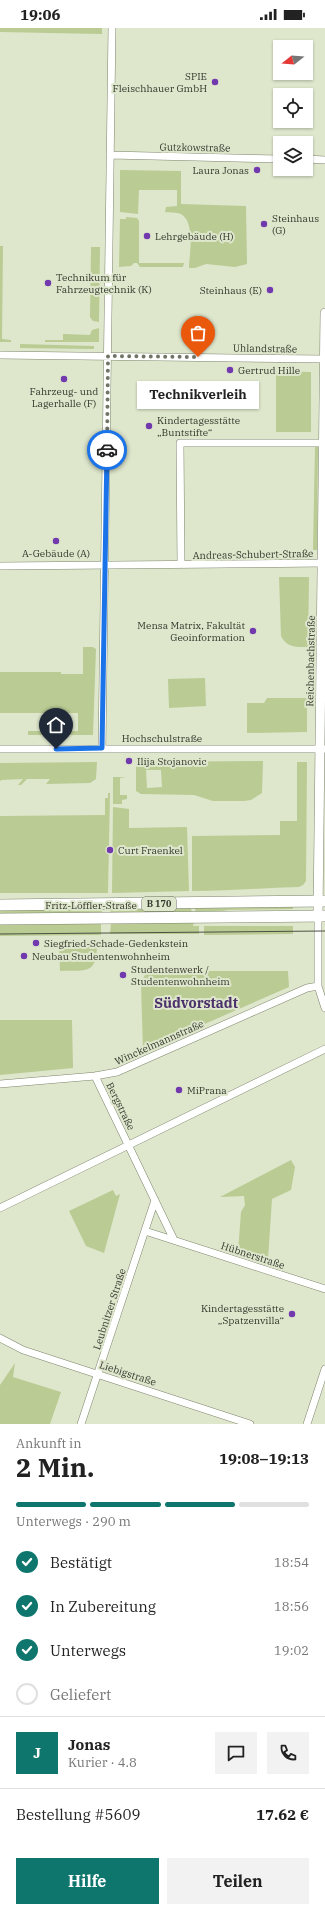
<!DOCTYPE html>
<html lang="de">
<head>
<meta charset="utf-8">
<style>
	:root { --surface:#fff; --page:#f2f2f2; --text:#222; --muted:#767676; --line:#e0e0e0; --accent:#0f766e }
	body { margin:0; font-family:"IBM Plex Serif",serif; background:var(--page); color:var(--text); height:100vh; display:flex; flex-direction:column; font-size:15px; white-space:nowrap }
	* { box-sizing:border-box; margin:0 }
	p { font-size:13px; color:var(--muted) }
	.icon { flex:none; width:22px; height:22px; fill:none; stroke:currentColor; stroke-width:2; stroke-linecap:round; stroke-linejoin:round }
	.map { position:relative; height:1396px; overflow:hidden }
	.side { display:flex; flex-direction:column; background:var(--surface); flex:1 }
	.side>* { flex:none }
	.needle { width:26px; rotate:253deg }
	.tools { position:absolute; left:273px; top:12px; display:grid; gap:8px }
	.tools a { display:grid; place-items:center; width:40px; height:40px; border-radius:0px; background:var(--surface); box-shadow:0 1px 3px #0004; font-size:20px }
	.pin { position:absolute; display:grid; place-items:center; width:34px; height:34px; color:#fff; margin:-41px -17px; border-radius:50% 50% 50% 0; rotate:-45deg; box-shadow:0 0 4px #0007 }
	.pin .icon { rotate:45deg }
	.courier { position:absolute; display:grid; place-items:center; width:40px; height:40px; margin:-20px; border:3px solid #1a73e8; border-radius:50%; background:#fff; color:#222; box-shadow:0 1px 5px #0007 }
	.bubble { position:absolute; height:28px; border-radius:0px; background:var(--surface); box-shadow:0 1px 3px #0004; font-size:13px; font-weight:700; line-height:28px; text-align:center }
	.summary em { font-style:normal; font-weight:700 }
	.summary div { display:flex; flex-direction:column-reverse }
	.summary { display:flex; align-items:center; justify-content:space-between; height:68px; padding:0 16px }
	h1 { font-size:26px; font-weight:700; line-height:30px }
	.bar { display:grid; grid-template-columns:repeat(4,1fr); gap:6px 4px; align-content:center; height:48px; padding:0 16px }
	.bar i { height:5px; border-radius:3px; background:var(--line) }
	.bar .on { background:var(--accent) }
	.bar p { grid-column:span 4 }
	.line { display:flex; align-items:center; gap:10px; padding:0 16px; border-top:1px solid var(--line) }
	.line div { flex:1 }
	.round { display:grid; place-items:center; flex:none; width:42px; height:42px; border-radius:0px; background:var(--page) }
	ol { padding:0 16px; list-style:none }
	li { display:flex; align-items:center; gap:12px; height:44px }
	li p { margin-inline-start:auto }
	li .icon { padding:4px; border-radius:50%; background:var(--accent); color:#fff; stroke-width:4 }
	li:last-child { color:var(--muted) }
	li i { width:22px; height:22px; border:2px solid var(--line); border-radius:50% }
	.cta { display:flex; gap:8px; margin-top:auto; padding:8px 16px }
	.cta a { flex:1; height:46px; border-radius:0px; background:var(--accent); color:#fff; font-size:16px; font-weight:700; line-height:46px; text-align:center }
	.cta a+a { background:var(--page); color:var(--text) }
	.status { display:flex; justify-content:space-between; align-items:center; height:28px; padding:0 20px; background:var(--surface); direction:ltr }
	.status svg { height:11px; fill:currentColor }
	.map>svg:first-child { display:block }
	.green { fill:#bacb94; fill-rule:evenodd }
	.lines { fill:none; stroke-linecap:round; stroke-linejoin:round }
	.minor-casing { stroke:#7d856d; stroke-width:8 }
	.tertiary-casing { stroke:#7d856d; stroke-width:10 }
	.primary-casing { stroke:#7d856d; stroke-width:12 }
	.minor { stroke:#fff; stroke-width:7 }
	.tertiary { stroke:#fff; stroke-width:9 }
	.primary { stroke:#fff; stroke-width:11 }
	.tram { stroke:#4c5043; stroke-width:1 }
	.done { stroke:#707565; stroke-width:4; stroke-dasharray:0 7.2 }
	.route { stroke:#1a73e8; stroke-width:5 }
	.poi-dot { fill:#7239af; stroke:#dee7cc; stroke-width:1.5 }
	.labels { text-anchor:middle; stroke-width:4; stroke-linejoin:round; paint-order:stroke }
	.shield { fill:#dee7cc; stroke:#686c5d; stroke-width:1 }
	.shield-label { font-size:9px; font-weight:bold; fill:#35382e }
	.poi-label { font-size:10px; fill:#35382e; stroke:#dee7cc; text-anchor:start }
	.street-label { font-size:10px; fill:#35382e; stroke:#dee7cc }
	.district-label { font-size:14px; font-weight:bold; fill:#4b316b; stroke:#dee7cc }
</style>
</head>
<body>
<div class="status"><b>19:06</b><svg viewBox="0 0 49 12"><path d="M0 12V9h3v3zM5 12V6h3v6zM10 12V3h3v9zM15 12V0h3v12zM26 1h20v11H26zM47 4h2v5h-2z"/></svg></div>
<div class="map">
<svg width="325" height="1396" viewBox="0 0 325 1396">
	<rect width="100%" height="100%" fill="#dee7cc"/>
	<path class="green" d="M 0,0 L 102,0 L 102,6 L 0,4 Z
		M 120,142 L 181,143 L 181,176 L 246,178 L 247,236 L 235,239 L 206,236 L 195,240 L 189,240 C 189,228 196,195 181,186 C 177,184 170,185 165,184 L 166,179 L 177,178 L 177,162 L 139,162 L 138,186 L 120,184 Z
		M 126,189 L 137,190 L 139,193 L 139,235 L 184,235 L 183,239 L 140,239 L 137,235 L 134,235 L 131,238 L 119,239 L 120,191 L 126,191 Z
		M 0,218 L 3,218 L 2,311 L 11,312 L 11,314 L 0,314 Z
		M 91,219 L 100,219 L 99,294 L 93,293 L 90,289 Z
		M 99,300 L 99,314 L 45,314 L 45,312 L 63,312 L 63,306 L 90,307 L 92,302 Z
		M 20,316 L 94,318 L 94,321 L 20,320 Z
		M 276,343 L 311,344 L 311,404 L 276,404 Z
		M 315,418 L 318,418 L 317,522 L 313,522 Z
		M 279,549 L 309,549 L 308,619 C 296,619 287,620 281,608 Z
		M 83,619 L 93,619 L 96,621 L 93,707 L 28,707 L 28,703 L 78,703 L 78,685 L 0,685 L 0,644 L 61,644 L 61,646 L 83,646 Z
		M 205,650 L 206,678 L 169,680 L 168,651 Z
		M 267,670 L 307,670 L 307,704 L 247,705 L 247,675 L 264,675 Z
		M 263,733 L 262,765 L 251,772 L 244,773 L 213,773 L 194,767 L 141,766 L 136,763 L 136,734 ZM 146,742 L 161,742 L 162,759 L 147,760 Z
		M 97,734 L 96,751 L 90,755 L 46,756 L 50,751 L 27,751 L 21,757 L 18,757 L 23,751 L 2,752 L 0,753 L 0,735 Z
		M 297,734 L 307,734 L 306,853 L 303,857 L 299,859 C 263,860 228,863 192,863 L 192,808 L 280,807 L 280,793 L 297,793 Z
		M 113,749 L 126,749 L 120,750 L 120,767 L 127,767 L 127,771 L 122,772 L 122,776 L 113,776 Z
		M 108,765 L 110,765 L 108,865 L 0,865 L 0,788 L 105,787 L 105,770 L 108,770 Z
		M 113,779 L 129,781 L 129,800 L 187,799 L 189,863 L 112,865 Z
		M 293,879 L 293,881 L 230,882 L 196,886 L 195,880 Z
		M 191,880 L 192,886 L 110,886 L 111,881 Z
		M 0,881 L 102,881 L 102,886 L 0,887 Z
		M 194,894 L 193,898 L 199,898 L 199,906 L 110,906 L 111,895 Z
		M 101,895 L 101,907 L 0,908 L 0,896 Z
		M 204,898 L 293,898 L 293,906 L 204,907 Z
		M 59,914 L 97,914 C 97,947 88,942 60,943 Z
		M 153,943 L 288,943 L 289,959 L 143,1023 L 141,955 L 145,947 Z
		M 0,992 L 72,992 L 73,1040 L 0,1047 Z
		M 291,1132 L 295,1139 L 291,1162 L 272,1171 L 268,1231 L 238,1224 L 241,1184 L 245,1177 L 244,1168 L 220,1169 Z
		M 113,1162 L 116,1168 L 120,1166 L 104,1225 L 86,1218 L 69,1183 Z
		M 15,1335 L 13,1349 L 61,1364 L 50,1396 L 0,1396 L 0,1357 Z"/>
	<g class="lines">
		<defs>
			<path id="minor" d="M 110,127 L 280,131
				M 306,131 L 325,132
				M 0,327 L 325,331
				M 181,537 L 180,415 L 324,415
				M 0,538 L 325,535
				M 0,721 L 325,721
				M 102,721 L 112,0
				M 318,888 L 318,958 L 325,980
				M 95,1048 L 174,1212
				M 0,1056 L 95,1048 L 117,1044 L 307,960 L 318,958
				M 0,1180 L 325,1021
				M 145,1203 L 325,1261
				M 0,1310 L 23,1322 L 250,1396
				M 81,1396 L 155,1172
				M 307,1396 L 325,1341"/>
			<path id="tertiary" d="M 318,888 L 325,285"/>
			<path id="primary" d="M 0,877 L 325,873
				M 0,891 L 325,888"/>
		</defs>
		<use href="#minor" class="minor-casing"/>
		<use href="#tertiary" class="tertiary-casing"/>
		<use href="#primary" class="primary-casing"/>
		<use href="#minor" class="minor"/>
		<use href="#tertiary" class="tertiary"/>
		<use href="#primary" class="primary"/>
		<path class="tram" d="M 0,906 L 325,903"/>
	</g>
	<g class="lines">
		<path class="done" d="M 107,422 L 108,328 L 198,329"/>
		<path class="route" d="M 56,721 L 102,720 L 107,422"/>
	</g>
	<g class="poi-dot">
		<circle cx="215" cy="54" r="4"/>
		<circle cx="257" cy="142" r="4"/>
		<circle cx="264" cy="196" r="4"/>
		<circle cx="147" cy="208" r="4"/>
		<circle cx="48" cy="255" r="4"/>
		<circle cx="270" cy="262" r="4"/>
		<circle cx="230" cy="342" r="4"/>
		<circle cx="64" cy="351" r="4"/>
		<circle cx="149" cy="398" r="4"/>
		<circle cx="56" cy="513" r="4"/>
		<circle cx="253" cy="603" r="4"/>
		<circle cx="129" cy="733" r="4"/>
		<circle cx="110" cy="822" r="4"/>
		<circle cx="36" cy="915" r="4"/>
		<circle cx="24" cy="928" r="4"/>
		<circle cx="123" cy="947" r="4"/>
		<circle cx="179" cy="1062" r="4"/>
		<circle cx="292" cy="1286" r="4"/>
	</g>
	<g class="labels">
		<rect class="shield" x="142" y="869" width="34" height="14" rx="3"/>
		<g class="shield-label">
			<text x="159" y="879">B 170</text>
		</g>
		<g class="poi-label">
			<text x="207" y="52" text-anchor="end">SPIE<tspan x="207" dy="12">Fleischhauer GmbH</tspan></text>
			<text x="249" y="146" text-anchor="end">Laura Jonas</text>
			<text x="272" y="194">Steinhaus<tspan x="272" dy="12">(G)</tspan></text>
			<text x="155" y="212">Lehrgebäude (H)</text>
			<text x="56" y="253">Technikum für<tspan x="56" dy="12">Fahrzeugtechnik (K)</tspan></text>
			<text x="262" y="266" text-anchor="end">Steinhaus (E)</text>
			<text x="238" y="346">Gertrud Hille</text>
			<text x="64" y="367" text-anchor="middle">Fahrzeug- und<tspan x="64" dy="12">Lagerhalle (F)</tspan></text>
			<text x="157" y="396">Kindertagesstätte<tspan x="157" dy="12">„Buntstifte“</tspan></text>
			<text x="56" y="529" text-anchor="middle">A-Gebäude (A)</text>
			<text x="245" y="601" text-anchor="end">Mensa Matrix, Fakultät<tspan x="245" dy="12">Geoinformation</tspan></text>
			<text x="137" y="737">Ilija Stojanovic</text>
			<text x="118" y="826">Curt Fraenkel</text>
			<text x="44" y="919">Siegfried-Schade-Gedenkstein</text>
			<text x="32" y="932">Neubau Studentenwohnheim</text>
			<text x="131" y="945">Studentenwerk /<tspan x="131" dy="12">Studentenwohnheim</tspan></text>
			<text x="187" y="1066">MiPrana</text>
			<text x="284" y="1284" text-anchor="end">Kindertagesstätte<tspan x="284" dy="12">„Spatzenvilla“</tspan></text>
		</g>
		<g class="street-label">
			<text transform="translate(195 119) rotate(1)" y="4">Gutzkowstraße</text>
			<text transform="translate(265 320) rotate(1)" y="4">Uhlandstraße</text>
			<text transform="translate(253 526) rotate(-1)" y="4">Andreas-Schubert-Straße</text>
			<text transform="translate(310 633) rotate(-89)" y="4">Reichenbachstraße</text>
			<text x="162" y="714">Hochschulstraße</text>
			<text x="91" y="881">Fritz-Löffler-Straße</text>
			<text transform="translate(159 1014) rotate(-24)" y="4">Winckelmannstraße</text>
			<text transform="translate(121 1078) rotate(64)" y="4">Bergstraße</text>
			<text transform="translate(253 1227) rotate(18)" y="4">Hübnerstraße</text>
			<text transform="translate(109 1281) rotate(-72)" y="4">Leubnitzer Straße</text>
			<text transform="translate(128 1345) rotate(18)" y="4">Liebigstraße</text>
		</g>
		<g class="district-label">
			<text x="196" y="980">Südvorstadt</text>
		</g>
	</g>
</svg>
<div class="tools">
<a><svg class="needle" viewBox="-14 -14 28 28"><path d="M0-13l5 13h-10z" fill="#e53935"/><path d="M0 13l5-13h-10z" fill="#767676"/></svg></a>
<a><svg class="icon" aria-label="locate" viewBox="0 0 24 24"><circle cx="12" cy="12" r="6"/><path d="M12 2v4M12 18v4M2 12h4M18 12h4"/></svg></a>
<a><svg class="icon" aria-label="layers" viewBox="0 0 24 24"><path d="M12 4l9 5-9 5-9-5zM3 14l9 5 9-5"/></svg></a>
</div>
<div class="pin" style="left:198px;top:329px;background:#ea580c"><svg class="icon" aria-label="bag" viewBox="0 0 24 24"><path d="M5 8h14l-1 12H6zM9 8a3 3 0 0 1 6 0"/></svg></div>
<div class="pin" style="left:56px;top:721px;background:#1f2937"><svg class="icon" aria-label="home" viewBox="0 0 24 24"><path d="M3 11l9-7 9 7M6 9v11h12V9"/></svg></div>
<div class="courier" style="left:107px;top:422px"><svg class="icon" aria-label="car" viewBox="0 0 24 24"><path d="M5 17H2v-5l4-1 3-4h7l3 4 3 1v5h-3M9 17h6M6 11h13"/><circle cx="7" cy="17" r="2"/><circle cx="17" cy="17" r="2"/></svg></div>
<div class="bubble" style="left:137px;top:353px;width:122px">Technikverleih</div>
</div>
<section class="side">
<div class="summary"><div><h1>2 Min.</h1><p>Ankunft in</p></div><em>19:08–19:13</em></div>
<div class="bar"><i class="on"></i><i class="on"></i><i class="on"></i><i></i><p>Unterwegs · 290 m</p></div>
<ol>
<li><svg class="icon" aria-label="check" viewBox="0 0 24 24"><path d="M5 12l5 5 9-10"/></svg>Bestätigt<p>18:54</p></li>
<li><svg class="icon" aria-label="check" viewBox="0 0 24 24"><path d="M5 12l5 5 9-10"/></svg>In Zubereitung<p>18:56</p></li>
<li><svg class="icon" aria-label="check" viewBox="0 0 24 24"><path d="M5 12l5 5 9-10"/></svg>Unterwegs<p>19:02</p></li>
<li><i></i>Geliefert</li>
</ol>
<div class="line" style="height:72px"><b class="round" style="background:var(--accent);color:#fff">J</b><div><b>Jonas</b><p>Kurier · 4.8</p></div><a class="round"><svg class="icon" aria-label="chat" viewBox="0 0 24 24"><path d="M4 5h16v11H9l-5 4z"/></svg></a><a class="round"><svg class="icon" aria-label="phone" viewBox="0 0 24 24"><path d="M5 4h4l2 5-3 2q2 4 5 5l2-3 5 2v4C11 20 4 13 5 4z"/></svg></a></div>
<div class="line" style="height:52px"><div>Bestellung #5609</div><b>17.62 €</b></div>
<div class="cta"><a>Hilfe</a><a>Teilen</a></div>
</section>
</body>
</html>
